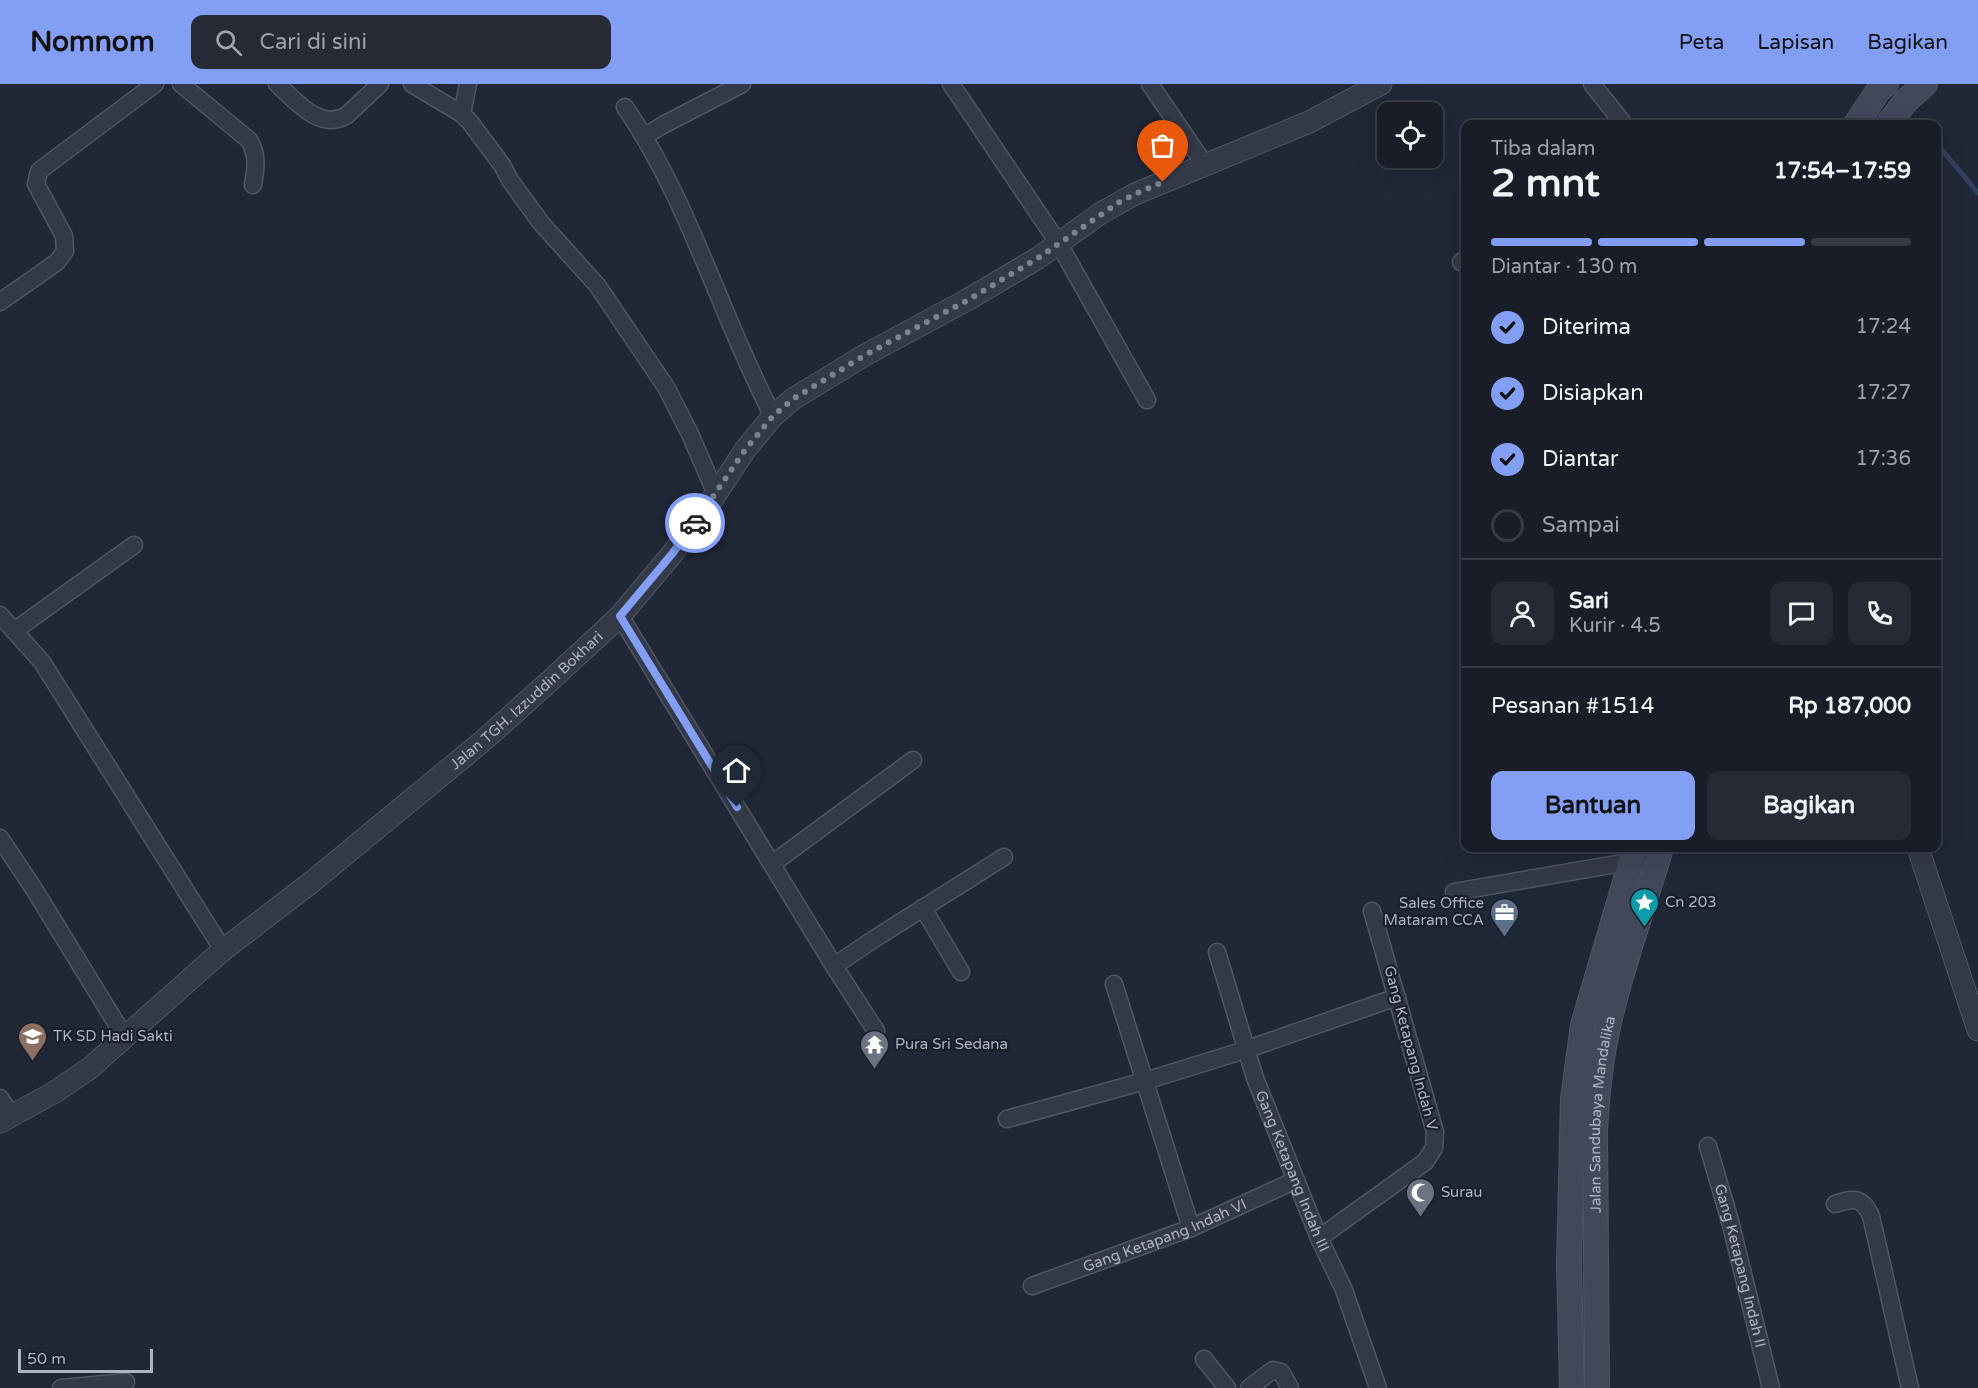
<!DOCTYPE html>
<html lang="id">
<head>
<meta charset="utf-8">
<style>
	:root { --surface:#181d28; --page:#252a34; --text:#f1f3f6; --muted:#9fa2a8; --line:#363b45; --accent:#829ff5 }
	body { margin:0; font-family:"Varela Round",sans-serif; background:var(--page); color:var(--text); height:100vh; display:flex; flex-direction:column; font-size:22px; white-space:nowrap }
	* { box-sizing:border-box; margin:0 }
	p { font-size:20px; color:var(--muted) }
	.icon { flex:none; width:33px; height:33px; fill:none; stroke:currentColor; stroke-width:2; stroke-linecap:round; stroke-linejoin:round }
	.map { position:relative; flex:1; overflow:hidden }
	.sheet { position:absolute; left:1461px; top:36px; width:480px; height:732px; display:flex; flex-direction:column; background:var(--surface); border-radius:12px; box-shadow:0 6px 24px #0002,0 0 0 2px var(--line) }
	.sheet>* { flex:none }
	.controls { position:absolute; left:1377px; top:18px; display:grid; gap:12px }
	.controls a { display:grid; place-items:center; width:66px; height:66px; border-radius:12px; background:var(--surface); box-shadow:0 6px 24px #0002,0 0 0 2px var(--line); font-size:30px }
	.scale { position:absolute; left:18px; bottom:15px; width:135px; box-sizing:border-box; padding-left:6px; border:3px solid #aeb3c4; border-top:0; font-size:16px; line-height:21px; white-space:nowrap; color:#aeb3c4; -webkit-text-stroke:4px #191e2b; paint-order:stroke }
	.pin { position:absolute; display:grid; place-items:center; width:51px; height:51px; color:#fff; margin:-62px -26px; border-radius:50% 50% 50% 0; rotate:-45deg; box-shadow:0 0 6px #0007 }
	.pin .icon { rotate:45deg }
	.courier { position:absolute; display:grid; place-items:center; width:60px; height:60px; margin:-30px; border:4px solid #829ff5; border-radius:50%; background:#fff; color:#222; box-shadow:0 2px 8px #0007 }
	.summary em { font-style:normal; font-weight:700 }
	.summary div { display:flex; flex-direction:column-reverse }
	.summary { display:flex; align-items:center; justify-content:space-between; height:102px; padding:0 30px }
	h1 { font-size:39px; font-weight:700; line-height:45px }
	.bar { display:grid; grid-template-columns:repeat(4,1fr); gap:9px 6px; align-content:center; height:72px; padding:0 30px }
	.bar i { height:8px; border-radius:4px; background:var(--line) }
	.bar .selected { background:var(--accent) }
	.bar p { grid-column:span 4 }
	.line { display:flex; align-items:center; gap:15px; padding:0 30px; border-top:2px solid var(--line) }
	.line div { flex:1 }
	.round { display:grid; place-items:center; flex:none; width:63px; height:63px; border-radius:12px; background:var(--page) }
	ol { padding:0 30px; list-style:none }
	li { display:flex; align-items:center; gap:18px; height:66px }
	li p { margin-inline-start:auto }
	li .icon { padding:6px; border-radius:50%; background:var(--accent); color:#111; stroke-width:4 }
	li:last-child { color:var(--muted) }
	li i { width:33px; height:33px; border:3px solid var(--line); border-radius:50% }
	.button { display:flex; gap:12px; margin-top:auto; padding:12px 30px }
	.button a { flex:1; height:69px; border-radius:12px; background:var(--accent); color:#111; font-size:24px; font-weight:700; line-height:69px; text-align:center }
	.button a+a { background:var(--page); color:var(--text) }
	header { display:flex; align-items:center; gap:36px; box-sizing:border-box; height:84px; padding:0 30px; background:var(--accent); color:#111 }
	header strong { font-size:28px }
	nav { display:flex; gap:33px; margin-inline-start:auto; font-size:21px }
	.search { width:420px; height:54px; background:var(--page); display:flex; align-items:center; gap:15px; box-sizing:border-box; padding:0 21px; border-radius:12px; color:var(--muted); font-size:22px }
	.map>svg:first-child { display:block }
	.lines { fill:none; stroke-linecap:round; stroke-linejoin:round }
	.stream { stroke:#34405d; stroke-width:5 }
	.minor-casing { stroke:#515665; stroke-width:19 }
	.tertiary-casing { stroke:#515665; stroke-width:23 }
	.secondary-casing { stroke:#515665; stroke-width:26 }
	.minor { stroke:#343947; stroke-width:16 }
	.tertiary { stroke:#343947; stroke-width:21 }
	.secondary { stroke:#42485a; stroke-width:24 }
	.done { stroke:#7c8292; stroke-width:6; stroke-dasharray:0 10.8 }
	.route { stroke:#829ff5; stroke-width:8 }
	.labels { text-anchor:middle; stroke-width:4.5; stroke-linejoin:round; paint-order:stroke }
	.street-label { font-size:15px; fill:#aeb3c4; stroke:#191e2b }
	.poi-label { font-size:15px; fill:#aeb3c4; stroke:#191e2b; text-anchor:start }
</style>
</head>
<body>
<header>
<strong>Nomnom</strong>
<div class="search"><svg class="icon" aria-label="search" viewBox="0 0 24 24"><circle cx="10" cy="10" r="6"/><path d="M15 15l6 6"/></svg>Cari di sini</div>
<nav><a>Peta</a><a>Lapisan</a><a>Bagikan</a></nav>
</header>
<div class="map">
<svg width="1978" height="1304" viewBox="0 0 1978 1304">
	<rect width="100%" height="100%" fill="#202736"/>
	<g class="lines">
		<path class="stream" d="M 1937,60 L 1978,109"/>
		<defs>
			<g id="minor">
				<path d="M 181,0 L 249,56 C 258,71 256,84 253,101"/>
				<path d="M 277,0 C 295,16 320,48 347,31 L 380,0"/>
				<path d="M 412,0 L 462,30 L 470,38 L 502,81 L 510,96 L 541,139 L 597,201 L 666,303 L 690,350 L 716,410"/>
				<path d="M 951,0 L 1059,160 L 1147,316"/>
				<path d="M 1150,0 L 1205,81"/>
				<path d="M 1592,0 L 1624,40"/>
				<path d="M 625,23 C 690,118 720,231 773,332"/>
				<path d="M 462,30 L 468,0"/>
				<path d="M 645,52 L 663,41 L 742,0"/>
				<path d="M 1461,178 L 1466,175"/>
				<path d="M 0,218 L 57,178 L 65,167 L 64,152 L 36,100 L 39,87 L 155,0"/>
				<path d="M 0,531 L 42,578 L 223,866"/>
				<path d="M 620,532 L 834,882 L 876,947"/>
				<path d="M 14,547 L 134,461"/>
				<path d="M 0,754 L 34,805 L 124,952"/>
				<path d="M 772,780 L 913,676"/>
				<path d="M 1454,808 L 1640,776"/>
				<path d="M 923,824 L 961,888"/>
				<path id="s1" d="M 1217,868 L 1255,994 L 1319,1154 L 1344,1206 L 1378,1304"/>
				<path d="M 834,882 L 874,855 L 1004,773"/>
				<path d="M 1114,900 L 1191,1144"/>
				<path d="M 0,1014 L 11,1031"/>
				<path d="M 1007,1035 L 1145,997 L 1245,966 L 1397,913"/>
				<path id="s2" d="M 1708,1062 L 1730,1137 L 1771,1304"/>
				<path d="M 1835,1120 C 1853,1114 1862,1112 1871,1132 L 1910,1304"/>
				<path d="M 1319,1154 L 1425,1078 L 1434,1064 L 1435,1048 L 1372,827"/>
				<path id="s3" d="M 1032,1202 L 1191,1144 L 1296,1096"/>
				<path d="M 1204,1275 L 1227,1304"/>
				<path d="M 61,1304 L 126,1298"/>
				<path d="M 1249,1304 L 1273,1286 L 1281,1288 L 1290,1304"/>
			</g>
			<g id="tertiary">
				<path d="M 1918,764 L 1978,946"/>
				<path id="s4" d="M 0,1038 L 55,1008 L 90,984 L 223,866 L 313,797 L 484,656 L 552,595 L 620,532 L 672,470 L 716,410 L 745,366 L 773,332 L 793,315 L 865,271 L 967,216 L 1038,174 L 1101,129 L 1135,110 L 1309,38 L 1381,0"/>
			</g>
			<g id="secondary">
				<path d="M 1856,40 L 1878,7 L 1886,0"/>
				<path d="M 1888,40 L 1906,17 L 1925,0"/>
				<path d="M 1572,1304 L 1569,1180 L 1573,1015 L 1583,941 L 1635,764"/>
				<path id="s5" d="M 1597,1304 L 1595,1047 C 1597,1012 1600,977 1608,943 C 1621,882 1644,823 1661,764"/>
			</g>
		</defs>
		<use href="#minor" class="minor-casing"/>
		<use href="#tertiary" class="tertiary-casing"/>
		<use href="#secondary" class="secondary-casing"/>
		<use href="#minor" class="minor"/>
		<use href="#tertiary" class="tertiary"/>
		<use href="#secondary" class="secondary"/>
	</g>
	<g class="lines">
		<path class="done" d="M 695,439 L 745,366 L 773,332 L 793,315 L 865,271 L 968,216 L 1038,174 L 1118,119 L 1135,110 L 1163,98"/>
		<path class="route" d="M 695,439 L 672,470 L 620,532 L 737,723"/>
	</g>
	<defs>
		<symbol id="sight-pin" viewBox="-11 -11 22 30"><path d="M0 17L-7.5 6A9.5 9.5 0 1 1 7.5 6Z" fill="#0f9aa8" stroke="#191e2b"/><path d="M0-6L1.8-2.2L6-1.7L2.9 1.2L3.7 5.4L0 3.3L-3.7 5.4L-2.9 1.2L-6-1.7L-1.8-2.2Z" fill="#fff"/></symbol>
		<symbol id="office-pin" viewBox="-11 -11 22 30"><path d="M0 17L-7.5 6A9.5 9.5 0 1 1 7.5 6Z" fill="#5c6f8a" stroke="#191e2b"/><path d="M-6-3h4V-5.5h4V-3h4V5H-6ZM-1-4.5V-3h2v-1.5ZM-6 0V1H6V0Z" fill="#fff"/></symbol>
		<symbol id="school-pin" viewBox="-11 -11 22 30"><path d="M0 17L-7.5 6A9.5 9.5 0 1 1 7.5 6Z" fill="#8d6e63" stroke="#191e2b"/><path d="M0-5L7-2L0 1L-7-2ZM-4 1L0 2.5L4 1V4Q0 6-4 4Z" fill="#fff"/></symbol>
		<symbol id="temple-pin" viewBox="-11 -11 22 30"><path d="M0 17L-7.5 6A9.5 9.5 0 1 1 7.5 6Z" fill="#6b7280" stroke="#191e2b"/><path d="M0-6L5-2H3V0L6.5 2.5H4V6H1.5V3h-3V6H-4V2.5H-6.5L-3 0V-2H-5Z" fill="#fff"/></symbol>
		<symbol id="mosque-pin" viewBox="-11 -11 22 30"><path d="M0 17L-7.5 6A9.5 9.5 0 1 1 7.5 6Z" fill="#6b7280" stroke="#191e2b"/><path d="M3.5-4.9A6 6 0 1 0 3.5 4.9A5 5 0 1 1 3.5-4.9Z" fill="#fff"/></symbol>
	</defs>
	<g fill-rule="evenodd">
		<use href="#sight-pin" x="1628" y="802" width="33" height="45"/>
		<use href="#office-pin" x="1488" y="812" width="33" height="45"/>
		<use href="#school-pin" x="16" y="936" width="33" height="45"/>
		<use href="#temple-pin" x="858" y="944" width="33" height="45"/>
		<use href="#mosque-pin" x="1404" y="1092" width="33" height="45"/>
	</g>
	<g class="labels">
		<g class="street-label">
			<text dy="5" stroke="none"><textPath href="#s4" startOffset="676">Jalan TGH. Izzuddin Bokhari</textPath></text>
			<text transform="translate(1411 964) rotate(75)" y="5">Gang Ketapang Indah V</text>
			<text dy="5" stroke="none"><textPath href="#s5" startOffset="274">Jalan Sandubaya Mandalika</textPath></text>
			<text dy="5" stroke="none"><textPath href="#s1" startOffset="232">Gang Ketapang Indah III</textPath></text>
			<text dy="5" stroke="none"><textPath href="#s3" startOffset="142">Gang Ketapang Indah VI</textPath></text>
			<text dy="5" stroke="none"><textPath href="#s2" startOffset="124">Gang Ketapang Indah II</textPath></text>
		</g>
		<g class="poi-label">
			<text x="1665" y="823">Cn 203</text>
			<text x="1484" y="824" text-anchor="end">Sales Office<tspan x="1484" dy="17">Mataram CCA</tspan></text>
			<text x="53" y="957">TK SD Hadi Sakti</text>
			<text x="895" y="965">Pura Sri Sedana</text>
			<text x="1441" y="1113">Surau</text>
		</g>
	</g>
</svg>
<div class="controls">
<a><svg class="icon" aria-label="locate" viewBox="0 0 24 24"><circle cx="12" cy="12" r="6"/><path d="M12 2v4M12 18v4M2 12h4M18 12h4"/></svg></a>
</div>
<div class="scale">50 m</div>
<div class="pin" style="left:1163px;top:98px;background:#ea580c"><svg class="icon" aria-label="bag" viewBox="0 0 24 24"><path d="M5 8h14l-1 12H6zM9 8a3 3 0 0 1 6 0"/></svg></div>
<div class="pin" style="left:737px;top:723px;background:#1f2937"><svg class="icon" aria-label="home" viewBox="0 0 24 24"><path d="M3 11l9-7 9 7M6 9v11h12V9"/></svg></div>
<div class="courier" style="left:695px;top:439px"><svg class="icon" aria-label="car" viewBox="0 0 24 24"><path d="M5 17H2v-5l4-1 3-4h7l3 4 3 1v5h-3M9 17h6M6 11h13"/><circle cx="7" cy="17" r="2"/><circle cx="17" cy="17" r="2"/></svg></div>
<section class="sheet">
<div class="summary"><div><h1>2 mnt</h1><p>Tiba dalam</p></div><em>17:54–17:59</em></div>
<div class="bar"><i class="selected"></i><i class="selected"></i><i class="selected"></i><i></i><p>Diantar · 130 m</p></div>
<ol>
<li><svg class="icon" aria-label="check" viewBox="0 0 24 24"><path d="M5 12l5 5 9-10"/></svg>Diterima<p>17:24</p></li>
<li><svg class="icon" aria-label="check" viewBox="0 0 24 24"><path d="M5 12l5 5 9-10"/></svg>Disiapkan<p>17:27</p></li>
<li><svg class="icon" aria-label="check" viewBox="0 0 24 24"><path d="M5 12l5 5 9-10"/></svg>Diantar<p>17:36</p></li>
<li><i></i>Sampai</li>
</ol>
<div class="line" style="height:108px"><a class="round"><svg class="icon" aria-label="person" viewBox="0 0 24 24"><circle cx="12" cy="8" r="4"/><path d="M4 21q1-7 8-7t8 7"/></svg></a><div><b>Sari</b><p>Kurir · 4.5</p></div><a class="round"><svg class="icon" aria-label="chat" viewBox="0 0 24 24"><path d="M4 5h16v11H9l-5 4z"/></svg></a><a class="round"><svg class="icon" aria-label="phone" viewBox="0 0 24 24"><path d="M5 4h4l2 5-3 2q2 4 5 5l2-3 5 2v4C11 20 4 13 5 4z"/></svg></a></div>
<div class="line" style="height:78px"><div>Pesanan #1514</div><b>Rp 187,000</b></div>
<div class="button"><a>Bantuan</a><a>Bagikan</a></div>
</section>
</div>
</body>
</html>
